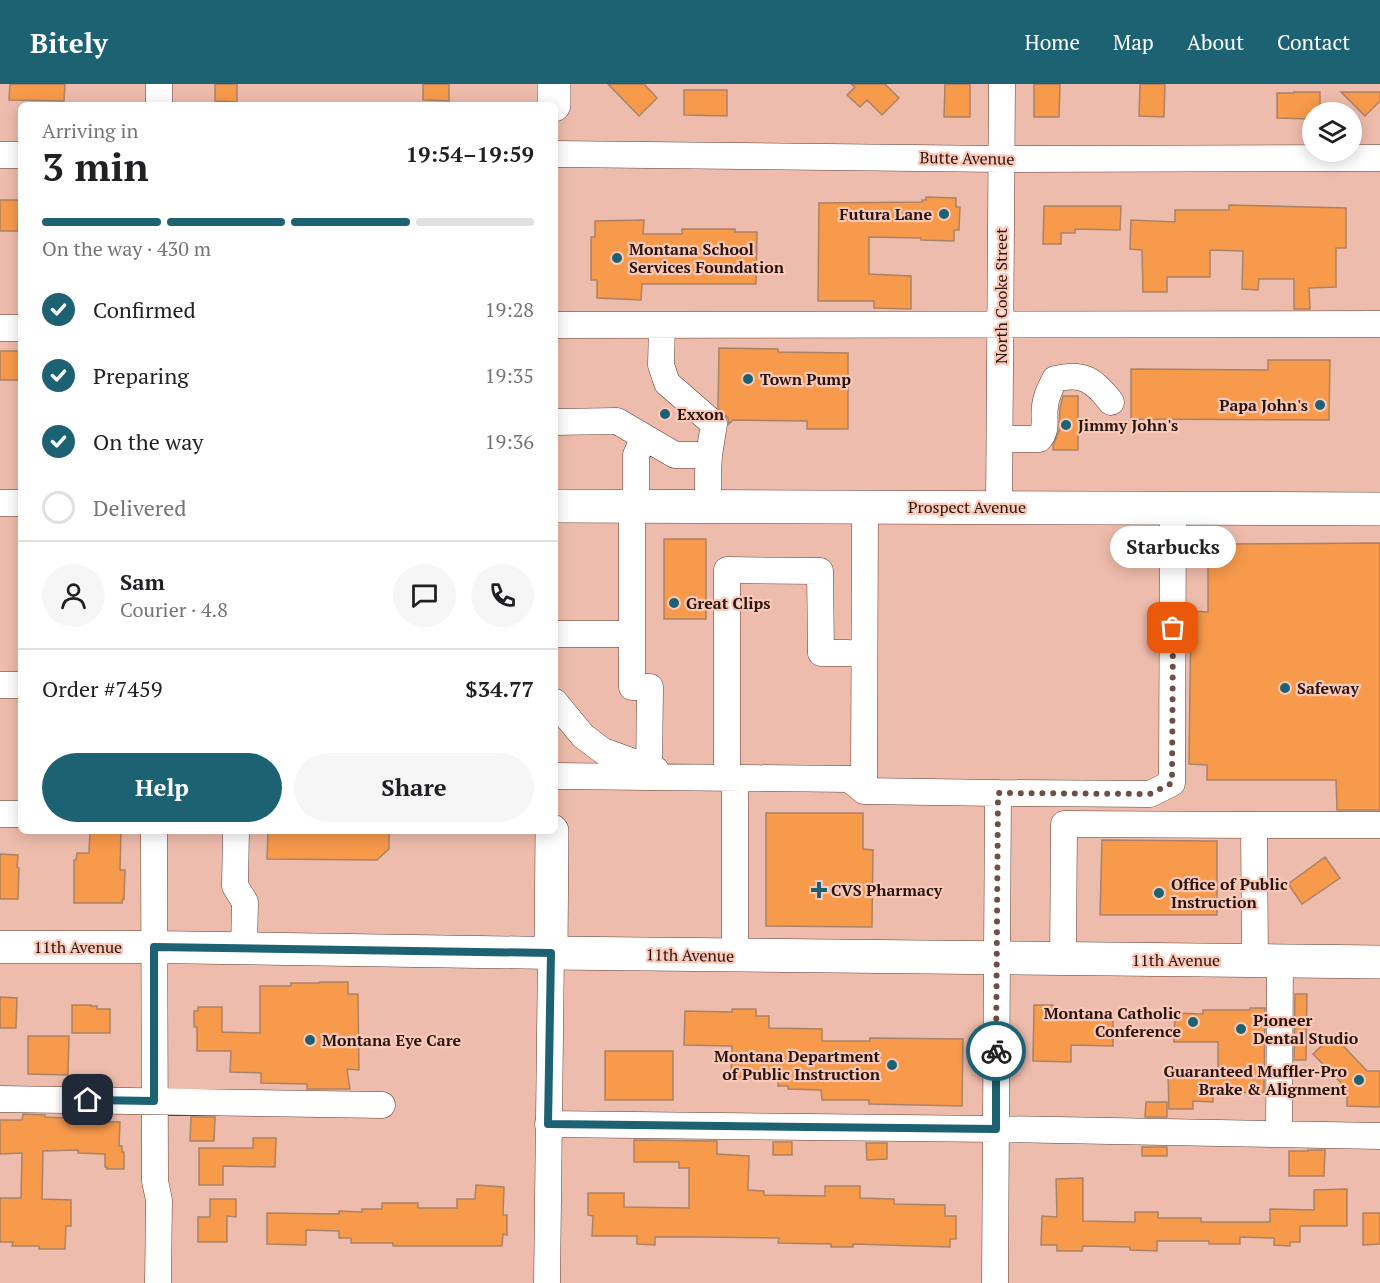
<!DOCTYPE html>
<html lang="en">
<head>
<meta charset="utf-8">
<style>
	:root { --surface:#fff; --page:#f6f6f6; --text:#202124; --muted:#757577; --line:#e0e0e0; --accent:#1c6273 }
	body { margin:0; font-family:"PT Serif",serif; background:var(--page); color:var(--text); height:100vh; display:flex; flex-direction:column; font-size:22px; white-space:nowrap }
	* { box-sizing:border-box; margin:0 }
	p { font-size:20px; color:var(--muted) }
	.icon { flex:none; width:33px; height:33px; fill:none; stroke:currentColor; stroke-width:2; stroke-linecap:round; stroke-linejoin:round }
	.map { position:relative; flex:1; overflow:hidden }
	.panel { position:absolute; left:18px; top:18px; width:540px; height:732px; display:flex; flex-direction:column; background:var(--surface); border-radius:9px; box-shadow:0 3px 15px #0003 }
	.panel>* { flex:none }
	.fabs { position:absolute; left:1302px; top:18px; display:grid; gap:12px }
	.fabs a { display:grid; place-items:center; width:60px; height:60px; border-radius:50%; background:var(--surface); box-shadow:0 3px 15px #0003; font-size:30px }
	.pin { position:absolute; display:grid; place-items:center; width:51px; height:51px; color:#fff; margin:-26px; border-radius:12px; box-shadow:0 3px 9px #0006 }
	.courier { position:absolute; display:grid; place-items:center; width:60px; height:60px; margin:-30px; border:4px solid #1c6273; border-radius:50%; background:#fff; color:#222; box-shadow:0 2px 8px #0007 }
	.bubble { position:absolute; height:42px; border-radius:21px; background:var(--surface); box-shadow:0 3px 15px #0003; font-size:20px; font-weight:600; line-height:42px; text-align:center }
	.head em { font-style:normal; font-weight:600 }
	.head div { display:flex; flex-direction:column-reverse }
	.head { display:flex; align-items:center; justify-content:space-between; height:102px; padding:0 24px }
	h1 { font-size:39px; font-weight:600; line-height:45px }
	.bar { display:grid; grid-template-columns:repeat(4,1fr); gap:9px 6px; align-content:center; height:72px; padding:0 24px }
	.bar i { height:8px; border-radius:4px; background:var(--line) }
	.bar .current { background:var(--accent) }
	.bar p { grid-column:span 4 }
	.line { display:flex; align-items:center; gap:15px; padding:0 24px; border-top:2px solid var(--line) }
	.line div { flex:1 }
	.round { display:grid; place-items:center; flex:none; width:63px; height:63px; border-radius:32px; background:var(--page) }
	ol { padding:0 24px; list-style:none }
	li { display:flex; align-items:center; gap:18px; height:66px }
	li p { margin-inline-start:auto }
	li .icon { padding:6px; border-radius:50%; background:var(--accent); color:#fff; stroke-width:4 }
	li:last-child { color:var(--muted) }
	li i { width:33px; height:33px; border:3px solid var(--line); border-radius:50% }
	.cta { display:flex; gap:12px; margin-top:auto; padding:12px 24px }
	.cta a { flex:1; height:69px; border-radius:36px; background:var(--accent); color:#fff; font-size:24px; font-weight:600; line-height:69px; text-align:center }
	.cta a+a { background:var(--page); color:var(--text) }
	header { display:flex; align-items:center; gap:36px; box-sizing:border-box; height:84px; padding:0 30px; background:var(--accent); color:#fff }
	header strong { font-size:28px }
	nav { display:flex; gap:33px; margin-inline-start:auto; font-size:21px }
	.map>svg:first-child { display:block }
	.building { fill:#f89a4b; stroke:#aa8367; stroke-width:1.5 }
	.lines { fill:none; stroke-linecap:round; stroke-linejoin:round }
	.minor-casing { stroke:#653b2f; stroke-width:27 }
	.major-casing { stroke:#653b2f; stroke-width:33 }
	.highway-casing { stroke:#653b2f; stroke-width:34 }
	.minor { stroke:#fff; stroke-width:26 }
	.major { stroke:#fff; stroke-width:32 }
	.highway { stroke:#fff; stroke-width:33 }
	.done { stroke:#6c4f46; stroke-width:6; stroke-dasharray:0 10.8 }
	.route { stroke:#1c6273; stroke-width:8 }
	.poi-dot { fill:#1c6273; stroke:#fcc9b9; stroke-width:2 }
	.labels { text-anchor:middle; stroke-width:4.5; stroke-linejoin:round; paint-order:stroke }
	.street-label { font-size:16px; fill:#26140f; stroke:#fcc9b9 }
	.poi-label { font-size:16px; font-weight:bold; fill:#26140f; stroke:#fcc9b9; text-anchor:start }
</style>
</head>
<body>
<header>
<strong>Bitely</strong>
<nav><a>Home</a><a>Map</a><a>About</a><a>Contact</a></nav>
</header>
<div class="map">
<svg width="1380" height="1199" viewBox="0 0 1380 1199">
	<rect width="100%" height="100%" fill="#eebcac"/>
	<path class="building" d="M 10,0 L 65,0 L 64,17 L 9,16 Z
		M 215,0 L 237,0 L 237,18 L 215,17 Z
		M 423,0 L 449,0 L 449,17 L 423,16 Z
		M 608,0 L 644,0 L 657,14 L 639,32 Z
		M 851,0 L 885,0 L 899,14 L 882,31 L 867,16 L 860,23 L 847,11 L 855,3 Z
		M 945,0 L 970,0 L 970,33 L 944,33 Z
		M 1034,0 L 1060,0 L 1059,33 L 1034,33 Z
		M 1140,0 L 1165,0 L 1164,33 L 1139,32 Z
		M 684,6 L 727,6 L 727,32 L 684,31 Z
		M 1294,8 L 1320,8 L 1320,28 L 1312,28 L 1312,35 L 1277,34 L 1277,9 L 1294,9 Z
		M 1341,8 L 1380,8 L 1380,17 L 1365,32 Z
		M 926,113 L 956,114 L 956,123 L 960,123 L 959,146 L 954,146 L 954,157 L 921,156 L 921,154 L 869,153 L 869,190 L 911,192 L 911,225 L 874,224 L 874,217 L 818,217 L 819,119 L 922,118 L 922,116 L 926,116 Z
		M 0,116 L 19,116 L 18,147 L 0,147 Z
		M 1229,121 L 1346,124 L 1346,164 L 1336,164 L 1336,203 L 1309,204 L 1310,225 L 1294,225 L 1294,195 L 1259,195 L 1258,206 L 1242,205 L 1243,167 L 1210,166 L 1210,193 L 1167,193 L 1167,208 L 1143,208 L 1142,166 L 1130,165 L 1131,136 L 1175,138 L 1175,126 L 1229,126 Z
		M 1044,122 L 1121,122 L 1120,146 L 1075,145 L 1075,149 L 1061,149 L 1061,160 L 1043,160 Z
		M 644,136 L 643,150 L 682,150 L 682,145 L 735,145 L 735,148 L 757,148 L 756,200 L 642,200 L 641,216 L 597,214 L 597,196 L 591,196 L 591,153 L 595,153 L 595,137 Z
		M 719,264 L 778,265 L 778,268 L 848,269 L 848,345 L 807,345 L 807,337 L 733,336 L 729,340 L 728,334 L 718,324 Z
		M 0,267 L 21,267 L 21,296 L 0,296 Z
		M 1268,276 L 1330,276 L 1329,336 L 1131,335 L 1131,285 L 1268,286 Z
		M 1063,312 L 1078,312 L 1078,366 L 1053,366 L 1053,362 L 1059,347 L 1060,324 Z
		M 664,455 L 706,455 L 706,535 L 664,535 Z
		M 1380,459 L 1380,726 L 1337,726 L 1336,696 L 1207,696 L 1207,681 L 1189,680 L 1191,527 L 1208,528 L 1208,460 Z
		M 766,729 L 863,729 L 863,765 L 873,766 L 872,843 L 766,842 Z
		M 90,747 L 121,747 L 120,786 L 125,786 L 124,815 L 123,815 L 122,819 L 74,819 L 74,776 L 76,776 L 77,769 L 89,769 Z
		M 268,747 L 389,747 L 389,765 L 377,776 L 267,775 Z
		M 1102,756 L 1217,757 L 1217,831 L 1100,831 Z
		M 0,770 L 18,771 L 17,783 L 19,784 L 18,815 L 0,815 Z
		M 1325,773 L 1340,794 L 1302,820 L 1288,800 Z
		M 320,898 L 348,898 L 348,910 L 358,910 L 359,986 L 347,985 L 350,1005 L 307,1005 L 307,1000 L 261,999 L 261,989 L 230,988 L 231,967 L 197,967 L 197,943 L 194,943 L 194,927 L 198,927 L 198,923 L 222,923 L 222,948 L 260,949 L 260,902 L 291,902 L 291,899 L 319,899 Z
		M 1295,910 L 1307,910 L 1306,976 L 1294,976 Z
		M 0,913 L 17,914 L 16,944 L 0,944 Z
		M 72,921 L 91,921 L 91,922 L 97,922 L 97,925 L 110,925 L 110,949 L 72,949 Z
		M 1034,921 L 1053,921 L 1053,933 L 1085,933 L 1085,930 L 1095,930 L 1095,926 L 1113,927 L 1113,962 L 1071,961 L 1071,978 L 1033,977 Z
		M 1250,924 L 1265,924 L 1264,1009 L 1213,1008 L 1213,1018 L 1193,1017 L 1193,1025 L 1169,1025 L 1168,992 L 1218,993 L 1218,958 L 1174,958 L 1175,929 L 1203,930 L 1203,926 L 1250,926 Z
		M 732,925 L 756,925 L 756,932 L 769,932 L 769,944 L 822,945 L 822,957 L 870,957 L 870,954 L 963,955 L 962,1022 L 869,1020 L 869,1016 L 822,1016 L 821,1006 L 788,1005 L 788,1002 L 778,1002 L 778,994 L 731,994 L 732,962 L 684,961 L 685,927 L 732,928 Z
		M 1333,951 L 1367,987 L 1380,987 L 1380,1023 L 1347,1022 L 1347,1005 L 1313,970 Z
		M 28,952 L 69,952 L 68,991 L 28,990 Z
		M 605,967 L 673,967 L 673,1016 L 605,1016 Z
		M 1146,1018 L 1167,1018 L 1167,1033 L 1145,1033 Z
		M 23,1030 L 45,1031 L 45,1033 L 65,1034 L 65,1036 L 73,1037 L 120,1038 L 119,1062 L 122,1062 L 122,1068 L 124,1068 L 124,1085 L 107,1085 L 107,1083 L 105,1083 L 105,1070 L 78,1069 L 78,1066 L 43,1067 L 42,1115 L 71,1116 L 71,1142 L 66,1142 L 65,1165 L 39,1165 L 39,1162 L 12,1162 L 13,1158 L 0,1158 L 0,1114 L 21,1114 L 22,1069 L 0,1070 L 0,1036 L 22,1036 Z
		M 191,1033 L 215,1033 L 214,1057 L 190,1057 Z
		M 253,1054 L 276,1054 L 275,1083 L 223,1082 L 223,1101 L 199,1101 L 199,1064 L 253,1064 Z
		M 634,1056 L 717,1057 L 717,1070 L 749,1072 L 748,1106 L 764,1107 L 764,1111 L 825,1112 L 825,1102 L 860,1102 L 860,1114 L 894,1115 L 894,1120 L 945,1121 L 945,1132 L 956,1132 L 956,1155 L 950,1155 L 950,1163 L 853,1160 L 853,1163 L 831,1163 L 831,1160 L 778,1159 L 779,1154 L 698,1153 L 655,1153 L 655,1161 L 637,1160 L 637,1152 L 592,1152 L 593,1132 L 588,1131 L 588,1109 L 624,1109 L 624,1123 L 689,1124 L 689,1084 L 679,1084 L 679,1078 L 634,1078 Z
		M 773,1058 L 792,1058 L 792,1071 L 773,1071 Z
		M 866,1059 L 887,1059 L 887,1075 L 867,1076 Z
		M 1142,1063 L 1167,1063 L 1167,1072 L 1142,1072 Z
		M 1308,1066 L 1325,1066 L 1324,1092 L 1289,1092 L 1289,1067 L 1308,1067 Z
		M 1083,1094 L 1083,1137 L 1135,1138 L 1135,1128 L 1158,1128 L 1158,1134 L 1201,1134 L 1201,1138 L 1270,1138 L 1270,1125 L 1314,1126 L 1314,1106 L 1347,1105 L 1347,1142 L 1300,1142 L 1300,1158 L 1290,1158 L 1290,1162 L 1274,1161 L 1274,1154 L 1240,1153 L 1240,1160 L 1209,1160 L 1209,1157 L 1157,1157 L 1157,1167 L 1130,1166 L 1130,1163 L 1083,1162 L 1082,1167 L 1057,1167 L 1057,1161 L 1041,1161 L 1042,1132 L 1057,1133 L 1056,1095 Z
		M 476,1101 L 504,1103 L 503,1131 L 507,1131 L 507,1151 L 503,1150 L 502,1162 L 393,1162 L 393,1159 L 351,1159 L 351,1154 L 339,1154 L 339,1147 L 306,1146 L 306,1161 L 267,1160 L 267,1129 L 339,1130 L 339,1127 L 362,1128 L 362,1125 L 382,1125 L 382,1119 L 418,1119 L 418,1124 L 457,1124 L 457,1115 L 475,1115 Z
		M 210,1115 L 236,1115 L 236,1133 L 227,1132 L 227,1158 L 198,1158 L 198,1133 L 210,1133 Z
		M 1363,1129 L 1380,1129 L 1380,1160 L 1363,1161 Z"/>
	<g class="lines">
		<defs>
			<path id="minor" d="M 159,21 L 159,0
				M 555,70 L 1001,75 L 1380,74
				M 0,71 L 21,71
				M 555,241 L 1380,240
				M 662,241 L 661,281 L 667,299 L 714,340 L 709,371
				M 0,244 L 21,244
				M 555,338 L 617,337 L 675,371 L 709,371 L 708,389 L 708,423
				M 1000,355 L 1039,355 C 1048,346 1043,334 1045,322 C 1046,312 1050,304 1055,295 C 1083,288 1094,296 1111,318
				M 0,419 L 21,419
				M 632,422 L 632,603 L 650,603 L 649,692
				M 636,422 L 636,371 L 644,353
				M 999,424 L 1002,0
				M 555,550 L 632,550
				M 0,601 L 21,601
				M 555,618 L 583,652 L 603,667 L 656,686
				M 555,692 L 849,695 L 864,707 L 998,709
				M 727,693 L 727,486 L 820,487 L 821,569 L 848,569
				M 735,694 L 735,871
				M 864,707 L 865,423
				M 0,730 L 21,730
				M 1254,741 L 1380,741
				M 154,747 L 155,1097 L 159,1116 L 158,1199
				M 236,747 L 235,802 L 245,818 L 244,865
				M 1063,875 L 1064,740 L 1254,741 L 1255,877
				M 0,1015 L 382,1021
				M 548,1040 L 996,1045 L 1380,1052
				M 1279,1050 L 1280,877
				M 547,1199 L 551,869
				M 995,1199 L 998,709 L 1150,710 L 1172,699 L 1173,424"/>
			<path id="major" d="M 0,863 L 154,863 L 551,869"/>
			<path id="highway" d="M 554,21 L 554,0
				M 555,422 L 1380,425
				M 552,747 L 551,869 L 1380,878"/>
		</defs>
		<use href="#minor" class="minor-casing"/>
		<use href="#major" class="major-casing"/>
		<use href="#highway" class="highway-casing"/>
		<use href="#minor" class="minor"/>
		<use href="#major" class="major"/>
		<use href="#highway" class="highway"/>
	</g>
	<g class="lines">
		<path class="done" d="M 996,967 L 998,709 L 1150,710 L 1172,699 L 1173,544"/>
		<path class="route" d="M 88,1016 L 154,1017 L 154,863 L 551,869 L 548,1040 L 996,1045 L 996,967"/>
	</g>
	<g class="poi-dot">
		<circle cx="944" cy="130" r="6"/>
		<circle cx="617" cy="174" r="6"/>
		<circle cx="748" cy="295" r="6"/>
		<circle cx="1320" cy="321" r="6"/>
		<circle cx="665" cy="330" r="6"/>
		<circle cx="1066" cy="341" r="6"/>
		<circle cx="674" cy="519" r="6"/>
		<circle cx="1285" cy="604" r="6"/>
		<path d="M816 797h6v6h6v6h-6v6h-6v-6h-6v-6h6z"/>
		<circle cx="1159" cy="809" r="6"/>
		<circle cx="1193" cy="938" r="6"/>
		<circle cx="1241" cy="945" r="6"/>
		<circle cx="310" cy="956" r="6"/>
		<circle cx="892" cy="981" r="6"/>
		<circle cx="1359" cy="996" r="6"/>
	</g>
	<g class="labels">
		<g class="street-label">
			<text transform="translate(967 74) rotate(1)" y="6">Butte Avenue</text>
			<text transform="translate(1001 212) rotate(-90)" y="6">North Cooke Street</text>
			<text x="967" y="429">Prospect Avenue</text>
			<text x="78" y="869">11th Avenue</text>
			<text transform="translate(690 871) rotate(1)" y="6">11th Avenue</text>
			<text x="1176" y="882">11th Avenue</text>
		</g>
		<g class="poi-label">
			<text x="932" y="136" text-anchor="end">Futura Lane</text>
			<text x="629" y="171">Montana School<tspan x="629" dy="18">Services Foundation</tspan></text>
			<text x="760" y="301">Town Pump</text>
			<text x="1308" y="327" text-anchor="end">Papa John's</text>
			<text x="677" y="336">Exxon</text>
			<text x="1078" y="347">Jimmy John's</text>
			<text x="686" y="525">Great Clips</text>
			<text x="1297" y="610">Safeway</text>
			<text x="1171" y="806">Office of Public<tspan x="1171" dy="18">Instruction</tspan></text>
			<text x="831" y="812">CVS Pharmacy</text>
			<text x="1181" y="935" text-anchor="end">Montana Catholic<tspan x="1181" dy="18">Conference</tspan></text>
			<text x="1253" y="942">Pioneer<tspan x="1253" dy="18">Dental Studio</tspan></text>
			<text x="322" y="962">Montana Eye Care</text>
			<text x="880" y="978" text-anchor="end">Montana Department<tspan x="880" dy="18">of Public Instruction</tspan></text>
			<text x="1347" y="993" text-anchor="end">Guaranteed Muffler-Pro<tspan x="1347" dy="18">Brake &amp; Alignment</tspan></text>
		</g>
	</g>
</svg>
<div class="fabs">
<a><svg class="icon" aria-label="layers" viewBox="0 0 24 24"><path d="M12 4l9 5-9 5-9-5zM3 14l9 5 9-5"/></svg></a>
</div>
<div class="pin" style="left:1173px;top:544px;background:#ea580c"><svg class="icon" aria-label="bag" viewBox="0 0 24 24"><path d="M5 8h14l-1 12H6zM9 8a3 3 0 0 1 6 0"/></svg></div>
<div class="pin" style="left:88px;top:1016px;background:#1f2937"><svg class="icon" aria-label="home" viewBox="0 0 24 24"><path d="M3 11l9-7 9 7M6 9v11h12V9"/></svg></div>
<div class="courier" style="left:996px;top:967px"><svg class="icon" aria-label="bike" viewBox="0 0 24 24"><circle cx="6" cy="16" r="4"/><circle cx="18" cy="16" r="4"/><path d="M6 16l4-8h5l3 8M10 8l3 8H6M13 5h3"/></svg></div>
<div class="bubble" style="left:1110px;top:442px;width:126px">Starbucks</div>
<section class="panel">
<div class="head"><div><h1>3 min</h1><p>Arriving in</p></div><em>19:54–19:59</em></div>
<div class="bar"><i class="current"></i><i class="current"></i><i class="current"></i><i></i><p>On the way · 430 m</p></div>
<ol>
<li><svg class="icon" aria-label="check" viewBox="0 0 24 24"><path d="M5 12l5 5 9-10"/></svg>Confirmed<p>19:28</p></li>
<li><svg class="icon" aria-label="check" viewBox="0 0 24 24"><path d="M5 12l5 5 9-10"/></svg>Preparing<p>19:35</p></li>
<li><svg class="icon" aria-label="check" viewBox="0 0 24 24"><path d="M5 12l5 5 9-10"/></svg>On the way<p>19:36</p></li>
<li><i></i>Delivered</li>
</ol>
<div class="line" style="height:108px"><a class="round"><svg class="icon" aria-label="person" viewBox="0 0 24 24"><circle cx="12" cy="8" r="4"/><path d="M4 21q1-7 8-7t8 7"/></svg></a><div><b>Sam</b><p>Courier · 4.8</p></div><a class="round"><svg class="icon" aria-label="chat" viewBox="0 0 24 24"><path d="M4 5h16v11H9l-5 4z"/></svg></a><a class="round"><svg class="icon" aria-label="phone" viewBox="0 0 24 24"><path d="M5 4h4l2 5-3 2q2 4 5 5l2-3 5 2v4C11 20 4 13 5 4z"/></svg></a></div>
<div class="line" style="height:78px"><div>Order #7459</div><b>$34.77</b></div>
<div class="cta"><a>Help</a><a>Share</a></div>
</section>
</div>
</body>
</html>
